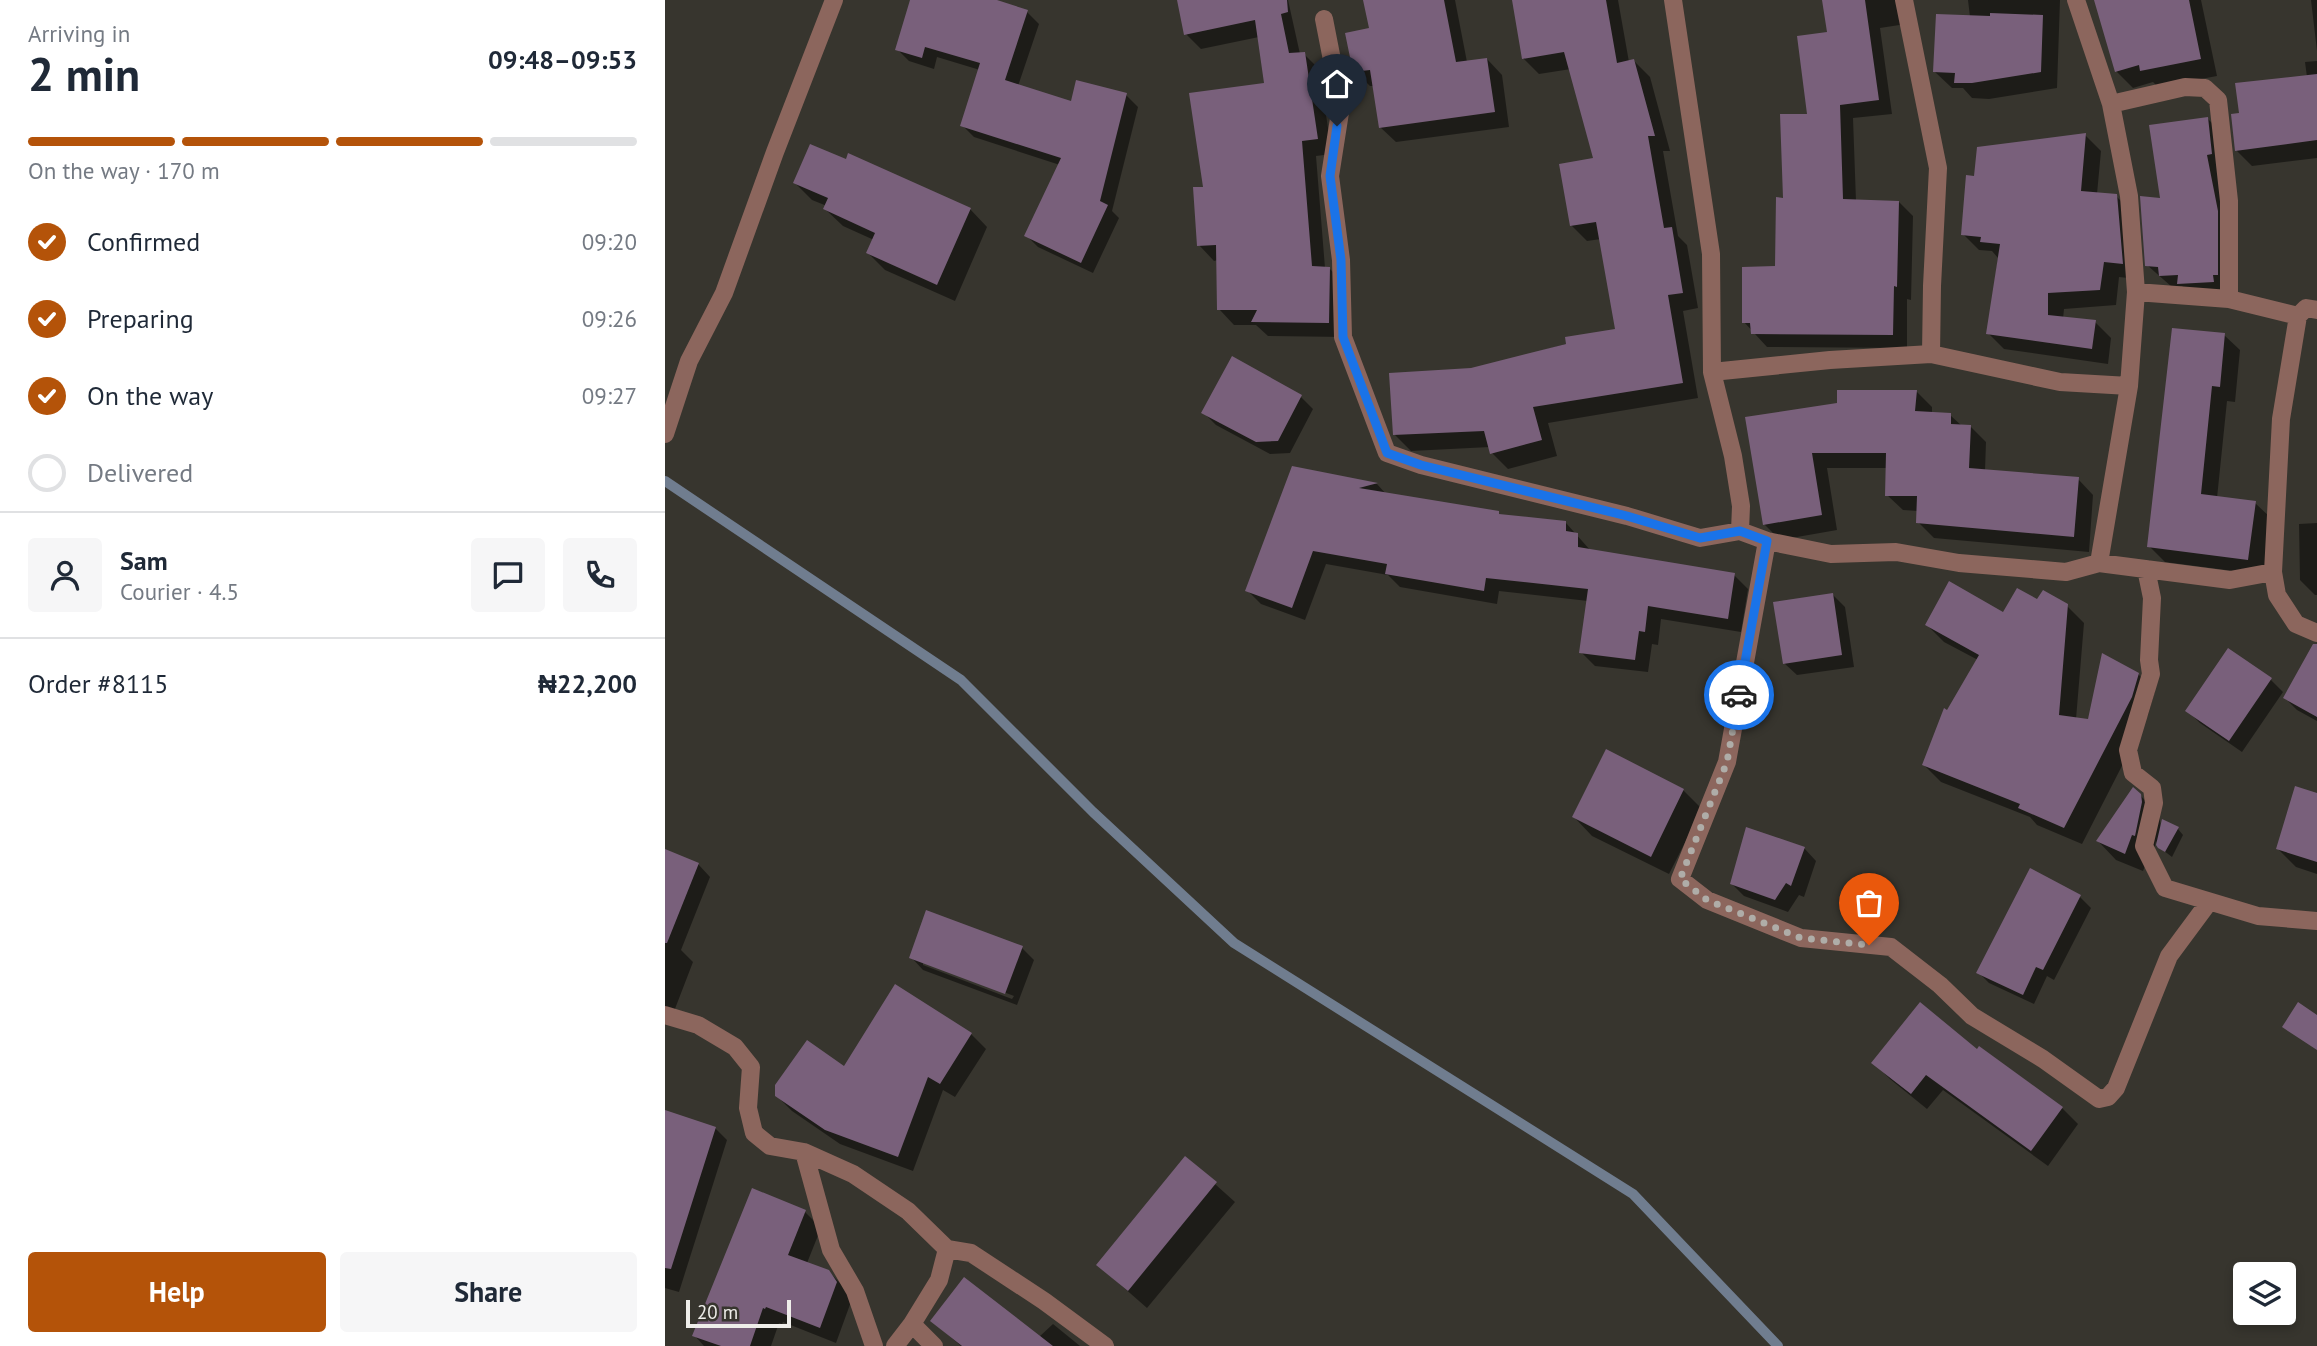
<!DOCTYPE html>
<html lang="en">
<head>
<meta charset="utf-8">
<style>
	:root { --surface:#fff; --page:#f6f6f7; --text:#1f2937; --muted:#747a83; --line:#e0e1e3; --accent:#b45309 }
	body { margin:0; font-family:"PT Sans",sans-serif; background:var(--page); color:var(--text); height:100vh; display:flex; flex-direction:column; font-size:26px; white-space:nowrap }
	* { box-sizing:border-box; margin:0 }
	p { font-size:23px; color:var(--muted) }
	.icon { flex:none; width:38px; height:38px; fill:none; stroke:currentColor; stroke-width:2; stroke-linecap:round; stroke-linejoin:round }
	.map { position:relative; flex:1; overflow:hidden }
	.panel { display:flex; flex-direction:column; background:var(--surface); width:665px }
	.panel>* { flex:none }
	.tools { position:absolute; left:1568px; top:1262px; display:grid; gap:14px }
	.tools a { display:grid; place-items:center; width:63px; height:63px; border-radius:7px; background:var(--surface); box-shadow:0 4px 10px #0003; font-size:35px }
	.scale { position:absolute; left:21px; bottom:18px; width:105px; box-sizing:border-box; padding-left:7px; border:4px solid #efeeea; border-top:0; font-size:19px; line-height:24px; white-space:nowrap; color:#efeeea; -webkit-text-stroke:5px #37352e; paint-order:stroke }
	.pin { position:absolute; display:grid; place-items:center; width:60px; height:60px; color:#fff; margin:-72px -30px; border-radius:50% 50% 50% 0; rotate:-45deg; box-shadow:0 0 7px #0007 }
	.pin .icon { rotate:45deg }
	.courier { position:absolute; display:grid; place-items:center; width:70px; height:70px; margin:-35px; border:5px solid #1a73e8; border-radius:50%; background:#fff; color:#222; box-shadow:0 2px 9px #0007 }
	.summary em { font-style:normal; font-weight:600 }
	.summary div { display:flex; flex-direction:column-reverse }
	.summary { display:flex; align-items:center; justify-content:space-between; height:119px; padding:0 28px }
	h1 { font-size:46px; font-weight:600; line-height:52px }
	.bar { display:grid; grid-template-columns:repeat(4,1fr); gap:10px 7px; align-content:center; height:84px; padding:0 28px }
	.bar i { height:9px; border-radius:5px; background:var(--line) }
	.bar .current { background:var(--accent) }
	.bar p { grid-column:span 4 }
	.line { display:flex; align-items:center; gap:18px; padding:0 28px; border-top:2px solid var(--line) }
	.line div { flex:1 }
	.round { display:grid; place-items:center; flex:none; width:74px; height:74px; border-radius:7px; background:var(--page) }
	ol { padding:0 28px; list-style:none }
	li { display:flex; align-items:center; gap:21px; height:77px }
	li p { margin-inline-start:auto }
	li .icon { padding:7px; border-radius:50%; background:var(--accent); color:#fff; stroke-width:4 }
	li:last-child { color:var(--muted) }
	li i { width:38px; height:38px; border:4px solid var(--line); border-radius:50% }
	.primary-button { display:flex; gap:14px; margin-top:auto; padding:14px 28px }
	.primary-button a { flex:1; height:80px; border-radius:7px; background:var(--accent); color:#fff; font-size:28px; font-weight:600; line-height:80px; text-align:center }
	.primary-button a+a { background:var(--page); color:var(--text) }
	main { display:flex; flex:1; min-height:0 }
	.map>svg:first-child { display:block }
	.shadow { fill:#0007; fill-rule:evenodd }
	.lines { fill:none; stroke-linecap:round; stroke-linejoin:round }
	.stream { stroke:#707d8f; stroke-width:10 }
	.building { fill:#79607b }
	.street { stroke:#8c665d; stroke-width:18 }
	.done { stroke:#afada8; stroke-width:7; stroke-dasharray:0 12.6 }
	.route { stroke:#1a73e8; stroke-width:9 }
</style>
</head>
<body>
<main>
<section class="panel">
<div class="summary"><div><h1>2 min</h1><p>Arriving in</p></div><em>09:48–09:53</em></div>
<div class="bar"><i class="current"></i><i class="current"></i><i class="current"></i><i></i><p>On the way · 170 m</p></div>
<ol>
<li><svg class="icon" aria-label="check" viewBox="0 0 24 24"><path d="M5 12l5 5 9-10"/></svg>Confirmed<p>09:20</p></li>
<li><svg class="icon" aria-label="check" viewBox="0 0 24 24"><path d="M5 12l5 5 9-10"/></svg>Preparing<p>09:26</p></li>
<li><svg class="icon" aria-label="check" viewBox="0 0 24 24"><path d="M5 12l5 5 9-10"/></svg>On the way<p>09:27</p></li>
<li><i></i>Delivered</li>
</ol>
<div class="line" style="height:126px"><a class="round"><svg class="icon" aria-label="person" viewBox="0 0 24 24"><circle cx="12" cy="8" r="4"/><path d="M4 21q1-7 8-7t8 7"/></svg></a><div><b>Sam</b><p>Courier · 4.5</p></div><a class="round"><svg class="icon" aria-label="chat" viewBox="0 0 24 24"><path d="M4 5h16v11H9l-5 4z"/></svg></a><a class="round"><svg class="icon" aria-label="phone" viewBox="0 0 24 24"><path d="M5 4h4l2 5-3 2q2 4 5 5l2-3 5 2v4C11 20 4 13 5 4z"/></svg></a></div>
<div class="line" style="height:91px"><div>Order #8115</div><b>₦22,200</b></div>
<div class="primary-button"><a>Help</a><a>Share</a></div>
</section>
<div class="map">
<svg width="1652" height="1346" viewBox="0 0 1652 1346">
	<rect width="100%" height="100%" fill="#37352e"/>
	<path class="shadow" d="M 247,0 L 327,0 L 362,12 L 374,24 L 353,86 L 408,104 L 461,95 L 473,107 L 447,211 L 454,218 L 428,273 L 373,247 L 361,235 L 395,165 L 309,137 L 297,125 L 315,70 L 272,57 L 269,69 L 244,61 L 232,49 Z
		M 513,0 L 623,0 L 635,54 L 639,54 L 654,69 L 667,154 L 651,156 L 660,268 L 664,268 L 679,283 L 679,337 L 603,336 L 591,325 L 569,325 L 554,309 L 553,260 L 549,261 L 534,245 L 540,188 L 601,84 L 594,37 L 536,49 L 521,34 Z
		M 700,0 L 790,0 L 802,62 L 822,59 L 837,75 L 844,127 L 731,142 L 715,127 L 709,86 L 705,86 L 690,71 L 706,30 Z
		M 848,0 L 953,0 L 964,62 L 969,61 L 985,77 L 1005,151 L 998,151 L 1013,236 L 1022,245 L 1033,308 L 1018,311 L 1033,398 L 883,423 L 892,456 L 843,469 L 827,453 L 825,447 L 746,451 L 730,435 L 806,370 L 952,330 L 936,239 L 922,241 L 906,225 L 930,160 L 906,69 L 874,74 L 858,58 Z
		M 1159,0 L 1237,0 L 1241,24 L 1215,28 L 1227,114 L 1188,118 L 1191,201 L 1234,202 L 1248,216 L 1246,300 L 1242,299 L 1242,348 L 1102,347 L 1079,322 L 1111,268 L 1120,199 L 1164,34 Z
		M 1303,0 L 1395,0 L 1392,88 L 1324,99 L 1307,98 L 1298,88 L 1287,88 L 1270,72 L 1305,17 Z
		M 1430,0 L 1536,0 L 1552,76 L 1493,87 L 1488,82 L 1468,88 L 1451,71 Z
		M 1646,0 L 1652,0 L 1652,51 Z
		M 1652,61 L 1652,158 L 1587,166 L 1572,151 L 1576,114 L 1642,77 L 1640,62 Z
		M 1543,119 L 1554,130 L 1564,224 L 1560,293 L 1525,295 L 1517,286 L 1507,287 L 1482,265 L 1497,200 Z
		M 1420,135 L 1436,151 L 1432,194 L 1451,196 L 1467,212 L 1473,279 L 1454,277 L 1451,305 L 1399,309 L 1398,319 L 1430,322 L 1446,338 L 1443,364 L 1339,349 L 1323,333 L 1333,258 L 1327,251 L 1314,250 L 1298,234 L 1311,178 Z
		M 130,183 L 305,209 L 322,227 L 290,301 L 220,270 L 203,253 L 209,240 L 178,226 L 160,209 L 162,206 L 147,200 Z
		M 1559,335 L 1575,350 L 1570,402 L 1562,401 L 1552,498 L 1590,503 L 1606,518 L 1599,575 L 1500,562 L 1484,546 Z
		M 1252,392 L 1267,407 L 1267,414 L 1285,415 L 1297,426 L 1306,427 L 1321,442 L 1320,471 L 1413,479 L 1428,495 L 1424,552 L 1269,538 L 1253,522 L 1253,511 L 1238,510 L 1222,495 L 1222,468 L 1162,468 L 1172,530 L 1115,540 L 1099,524 L 1082,418 Z
		M 636,397 L 648,409 L 625,453 L 605,454 L 551,425 L 538,412 Z
		M 628,468 L 712,484 L 721,494 L 835,516 L 901,523 L 926,551 L 1069,575 L 1083,589 L 1076,632 L 996,619 L 993,645 L 987,644 L 983,672 L 930,666 L 916,652 L 923,601 L 834,591 L 832,604 L 735,587 L 723,575 L 661,564 L 640,620 L 596,604 L 582,590 Z
		M 1652,523 L 1652,595 L 1650,595 L 1635,580 L 1634,524 Z
		M 1168,595 L 1180,607 L 1189,667 L 1132,675 L 1119,663 Z
		M 1373,602 L 1402,606 L 1419,623 L 1411,719 L 1424,721 L 1473,674 L 1490,691 L 1483,715 L 1417,844 L 1372,825 L 1365,817 L 1276,782 L 1259,765 L 1283,712 L 1313,660 L 1279,642 L 1262,625 L 1339,615 Z
		M 1564,651 L 1606,680 L 1618,692 L 1577,752 L 1535,723 L 1523,711 Z
		M 1652,659 L 1652,721 L 1632,710 L 1620,698 Z
		M 1018,790 L 1037,809 L 1004,874 L 927,836 L 909,817 Z
		M 1475,795 L 1494,815 L 1496,828 L 1513,829 L 1518,835 L 1507,857 L 1494,847 L 1491,841 L 1488,853 L 1486,852 L 1478,871 L 1451,860 L 1433,841 Z
		M 1652,795 L 1652,874 L 1631,867 L 1613,849 Z
		M 1139,848 L 1151,861 L 1139,897 L 1134,895 L 1123,912 L 1079,896 L 1067,884 Z
		M 0,855 L 33,864 L 45,877 L 16,950 L 28,962 L 8,1014 L 0,1011 Z
		M 1366,870 L 1415,897 L 1426,908 L 1389,980 L 1382,976 L 1369,1004 L 1324,983 L 1313,972 Z
		M 357,948 L 369,960 L 352,1005 L 258,970 L 246,957 ZM 258,961 L 349,996 L 347,999 L 258,965 Z
		M 306,1034 L 321,1049 L 290,1097 L 278,1090 L 248,1171 L 175,1144 L 127,1111 L 112,1096 L 180,1068 Z
		M 1312,1051 L 1397,1108 L 1413,1124 L 1383,1166 L 1278,1090 L 1262,1109 L 1225,1079 L 1209,1063 Z
		M 0,1112 L 50,1128 L 62,1140 L 14,1292 L 0,1288 Z
		M 521,1158 L 570,1202 L 482,1308 L 433,1265 Z
		M 140,1212 L 156,1228 L 142,1263 L 163,1271 L 180,1288 L 187,1299 L 171,1343 L 118,1322 L 117,1324 L 114,1323 L 106,1346 L 39,1346 L 29,1335 Z
		M 267,1321 L 374,1337 L 388,1324 L 415,1346 L 296,1346 Z"/>
	<g class="lines">
		<path class="stream" d="M 0,481 L 296,680 L 428,812 L 569,943 L 968,1194 L 1113,1346"/>
	</g>
	<path class="building" d="M 245,0 L 332,0 L 363,10 L 340,80 L 406,101 L 411,80 L 462,93 L 435,201 L 443,205 L 416,263 L 359,236 L 396,158 L 295,126 L 315,63 L 260,47 L 257,58 L 230,50 Z
		M 512,0 L 622,0 L 623,12 L 616,14 L 624,53 L 640,52 L 653,139 L 637,141 L 647,266 L 665,267 L 664,323 L 586,322 L 592,310 L 552,310 L 551,245 L 532,246 L 528,187 L 538,187 L 524,93 L 599,83 L 590,20 L 519,35 Z
		M 698,0 L 779,0 L 791,62 L 822,58 L 830,112 L 714,128 L 705,70 L 688,72 L 680,33 L 704,28 Z
		M 847,0 L 941,0 L 952,63 L 969,59 L 990,136 L 983,136 L 999,228 L 1007,227 L 1018,293 L 1003,295 L 1018,383 L 868,407 L 877,440 L 825,454 L 819,431 L 728,435 L 724,373 L 806,368 L 901,344 L 900,337 L 950,329 L 931,222 L 905,226 L 894,164 L 928,158 L 899,52 L 857,59 Z
		M 1157,0 L 1200,0 L 1214,100 L 1175,105 L 1178,199 L 1234,201 L 1232,287 L 1229,286 L 1228,335 L 1086,334 L 1085,323 L 1077,323 L 1077,267 L 1110,266 L 1111,197 L 1118,198 L 1115,114 L 1142,114 L 1132,36 L 1162,32 Z
		M 1429,0 L 1524,0 L 1536,59 L 1475,71 L 1474,65 L 1450,72 Z
		M 1325,13 L 1378,15 L 1376,72 L 1307,83 L 1289,83 L 1290,73 L 1268,72 L 1271,14 L 1325,16 Z
		M 1652,74 L 1652,140 L 1570,151 L 1566,114 L 1574,113 L 1570,83 Z
		M 1543,117 L 1547,154 L 1542,155 L 1553,211 L 1553,275 L 1548,275 L 1549,282 L 1512,284 L 1513,275 L 1494,276 L 1493,267 L 1480,266 L 1475,196 L 1495,198 L 1484,125 Z
		M 1421,133 L 1416,191 L 1452,194 L 1458,264 L 1439,262 L 1435,290 L 1383,293 L 1383,315 L 1431,320 L 1427,349 L 1321,334 L 1335,244 L 1315,242 L 1316,237 L 1296,235 L 1301,175 L 1309,176 L 1312,147 Z
		M 145,144 L 181,159 L 183,153 L 306,208 L 272,285 L 201,253 L 210,233 L 158,209 L 163,198 L 128,183 Z
		M 1507,328 L 1560,333 L 1555,387 L 1547,386 L 1536,494 L 1591,501 L 1583,560 L 1482,547 Z
		M 567,356 L 637,395 L 613,441 L 591,442 L 536,413 Z
		M 1172,390 L 1252,390 L 1250,411 L 1286,413 L 1286,424 L 1306,425 L 1304,468 L 1414,477 L 1409,537 L 1251,523 L 1252,496 L 1220,496 L 1221,453 L 1147,453 L 1157,515 L 1098,525 L 1080,417 L 1172,403 Z
		M 627,466 L 713,483 L 694,488 L 834,511 L 834,514 L 901,521 L 901,531 L 913,533 L 913,547 L 1070,573 L 1063,619 L 983,606 L 980,632 L 974,631 L 970,660 L 914,653 L 923,589 L 821,578 L 819,591 L 720,574 L 722,564 L 648,551 L 627,608 L 580,591 Z
		M 1284,581 L 1338,612 L 1352,588 L 1372,599 L 1378,590 L 1403,604 L 1394,715 L 1423,719 L 1437,653 L 1474,673 L 1467,697 L 1399,828 L 1353,808 L 1355,804 L 1257,765 L 1279,708 L 1282,710 L 1314,655 L 1260,625 Z
		M 1168,593 L 1177,655 L 1118,664 L 1108,602 Z
		M 1648,644 L 1652,644 L 1652,717 L 1618,698 Z
		M 1563,648 L 1607,678 L 1564,741 L 1520,711 Z
		M 941,749 L 1019,789 L 986,857 L 907,817 Z
		M 1630,786 L 1652,793 L 1652,862 L 1611,849 Z
		M 1468,787 L 1476,794 L 1477,802 L 1470,836 L 1467,835 L 1460,854 L 1431,841 Z
		M 1497,819 L 1514,827 L 1500,852 L 1493,848 L 1491,845 Z
		M 1081,827 L 1140,847 L 1126,886 L 1121,883 L 1110,900 L 1065,884 Z
		M 0,849 L 34,863 L 2,943 L 0,943 Z
		M 1365,868 L 1416,895 L 1378,970 L 1371,967 L 1358,995 L 1311,973 Z
		M 261,910 L 358,946 L 340,994 L 244,958 Z
		M 230,984 L 307,1033 L 275,1084 L 263,1077 L 233,1157 L 160,1130 L 110,1096 L 110,1085 L 142,1040 L 179,1066 Z
		M 1255,1002 L 1312,1049 L 1314,1046 L 1398,1107 L 1366,1151 L 1261,1075 L 1246,1094 L 1206,1063 Z
		M 1633,1002 L 1652,1015 L 1652,1050 L 1617,1027 Z
		M 0,1110 L 51,1127 L 6,1269 L 0,1268 Z
		M 520,1156 L 552,1182 L 463,1291 L 431,1265 Z
		M 87,1188 L 141,1210 L 123,1255 L 164,1270 L 172,1282 L 155,1328 L 101,1307 L 100,1309 L 98,1308 L 85,1346 L 56,1346 L 27,1336 Z
		M 299,1277 L 388,1346 L 297,1346 L 265,1321 Z"/>
	<g class="lines">
		<path class="street" d="M 1239,0 L 1273,168 L 1267,286 L 1266,354
			M 1411,0 L 1446,104 L 1464,196 L 1471,292 L 1464,386 L 1434,563
			M 659,19 L 676,106 L 665,176 L 676,260 L 678,337 L 722,453 L 756,465 L 962,516 L 1035,538 L 1075,531 L 1076,506 L 1068,456 L 1047,372 L 1046,254 L 1008,0
			M 1446,104 L 1520,87 L 1540,88 L 1553,100 L 1564,201 L 1564,299
			M 1471,292 L 1564,299 L 1633,316 L 1641,308 L 1652,310
			M 1633,316 L 1616,419 L 1608,572 L 1612,595 L 1631,624 L 1652,633
			M 1047,372 L 1165,360 L 1266,354 L 1395,382 L 1464,386
			M 0,434 L 24,361 L 59,293 L 110,152 L 169,0
			M 1075,531 L 1102,541 L 1062,762 L 1015,879 L 1042,900 L 1136,938 L 1226,947 L 1275,985 L 1307,1016 L 1378,1059 L 1434,1099 L 1443,1097 L 1451,1088 L 1504,956 L 1544,902
			M 1102,541 L 1166,554 L 1231,552 L 1294,563 L 1401,572 L 1434,563 L 1565,580 L 1608,572
			M 1481,569 L 1487,598 L 1484,660 L 1486,674 L 1463,750 L 1468,773 L 1487,788 L 1489,803 L 1479,846 L 1500,888 L 1593,916 L 1652,921
			M 0,1015 L 33,1025 L 70,1047 L 86,1067 L 83,1108 L 89,1133 L 105,1146 L 139,1152 L 188,1174 L 243,1211 L 282,1249 L 306,1253 L 379,1301 L 440,1346
			M 139,1152 L 166,1250 L 190,1291 L 209,1346
			M 247,1324 L 269,1346
			M 230,1346 L 247,1324 L 274,1280 L 282,1249"/>
	</g>
	<g class="lines">
		<path class="done" d="M 1074,695 L 1062,762 L 1015,879 L 1042,900 L 1136,938 L 1204,945"/>
		<path class="route" d="M 672,126 L 665,176 L 676,260 L 678,337 L 722,453 L 756,465 L 962,516 L 1035,538 L 1075,531 L 1102,541 L 1074,695"/>
	</g>
</svg>
<div class="tools">
<a><svg class="icon" aria-label="layers" viewBox="0 0 24 24"><path d="M12 4l9 5-9 5-9-5zM3 14l9 5 9-5"/></svg></a>
</div>
<div class="scale">20 m</div>
<div class="pin" style="left:1204px;top:945px;background:#ea580c"><svg class="icon" aria-label="bag" viewBox="0 0 24 24"><path d="M5 8h14l-1 12H6zM9 8a3 3 0 0 1 6 0"/></svg></div>
<div class="pin" style="left:672px;top:126px;background:#1f2937"><svg class="icon" aria-label="home" viewBox="0 0 24 24"><path d="M3 11l9-7 9 7M6 9v11h12V9"/></svg></div>
<div class="courier" style="left:1074px;top:695px"><svg class="icon" aria-label="car" viewBox="0 0 24 24"><path d="M5 17H2v-5l4-1 3-4h7l3 4 3 1v5h-3M9 17h6M6 11h13"/><circle cx="7" cy="17" r="2"/><circle cx="17" cy="17" r="2"/></svg></div>
</div>
</main>
</body>
</html>
